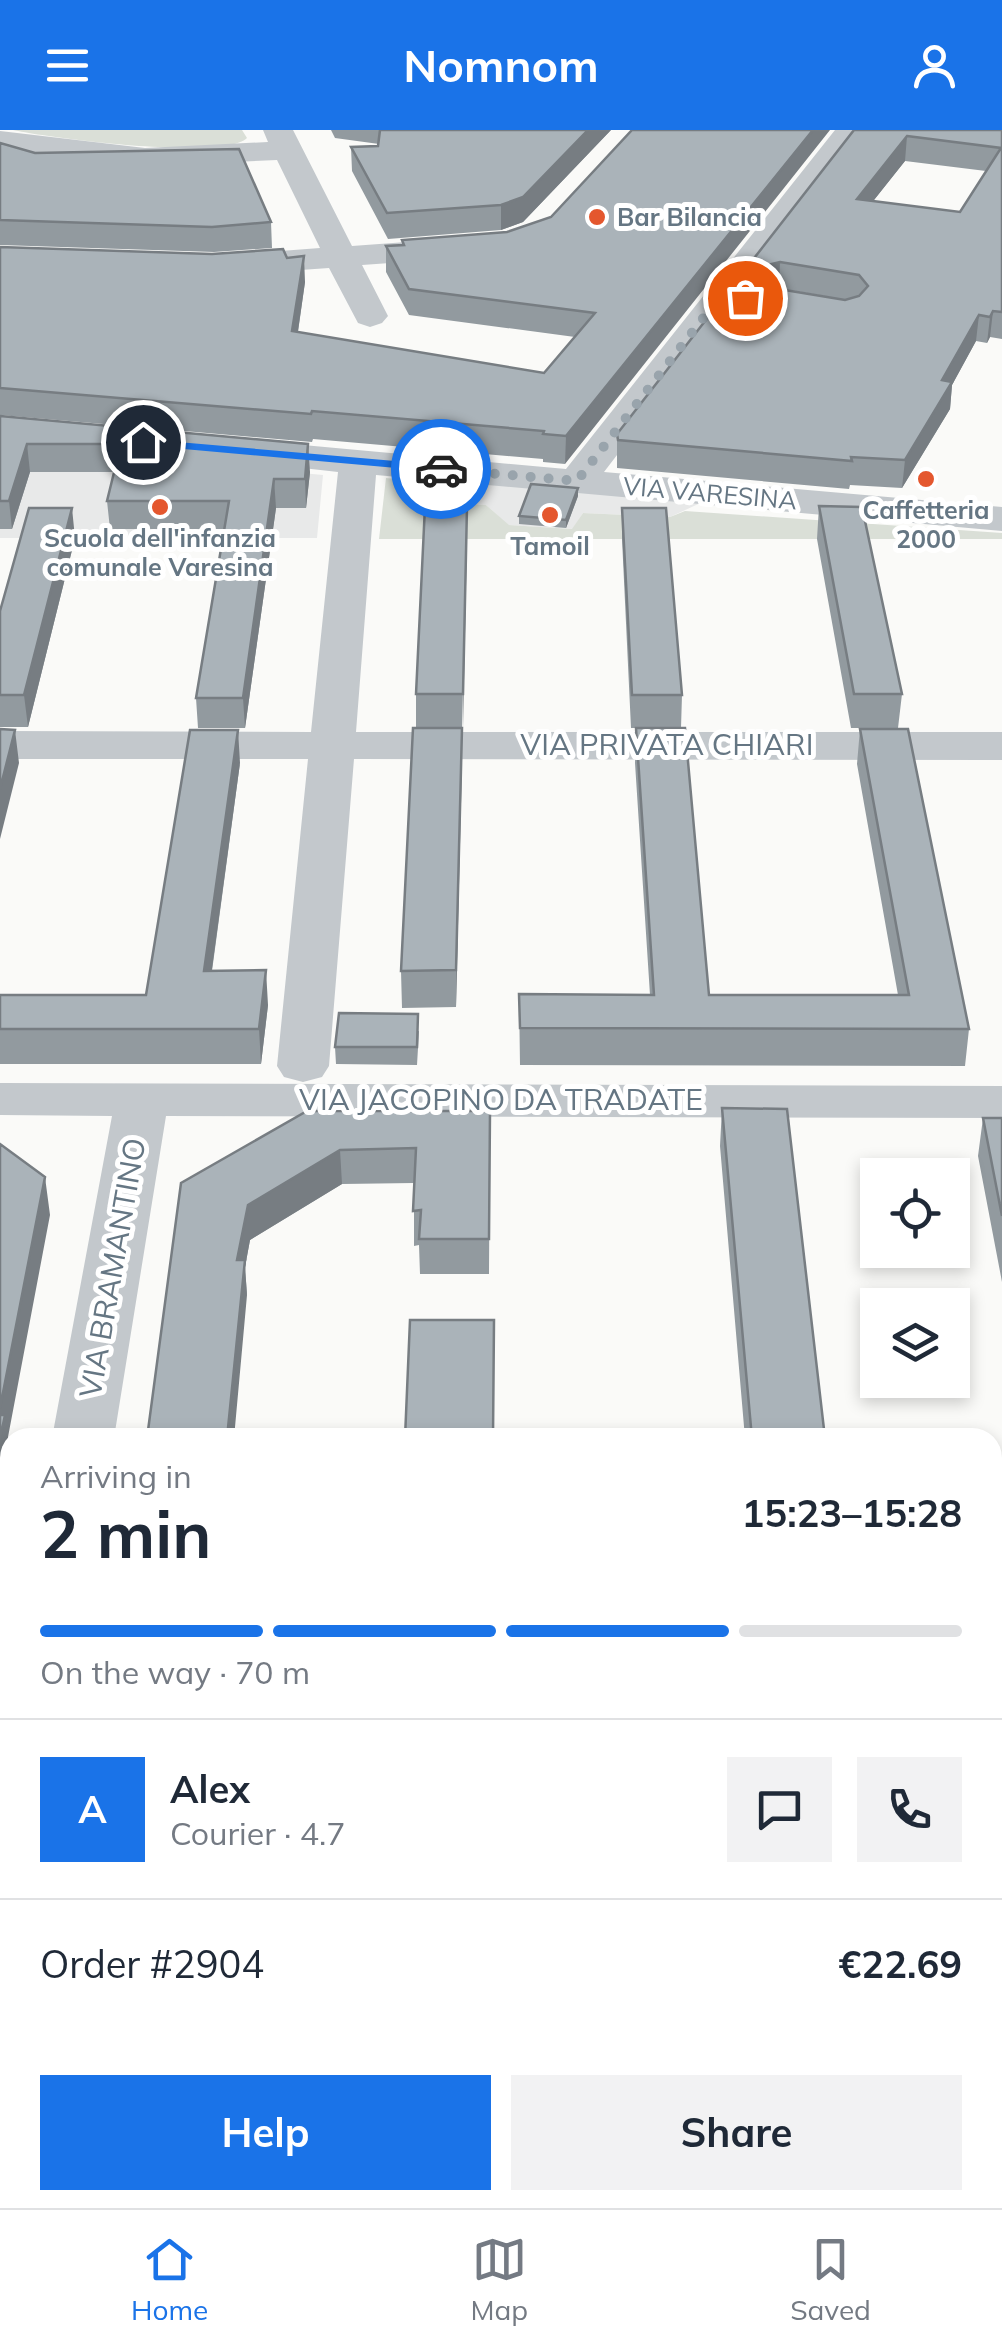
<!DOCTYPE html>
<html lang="en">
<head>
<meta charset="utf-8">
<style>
	:root { --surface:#fff; --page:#f2f2f3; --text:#1f2937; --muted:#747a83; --line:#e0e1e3; --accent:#1a73e8 }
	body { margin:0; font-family:Mulish,sans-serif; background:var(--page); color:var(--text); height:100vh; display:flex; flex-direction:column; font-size:38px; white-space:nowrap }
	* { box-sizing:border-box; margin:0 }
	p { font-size:32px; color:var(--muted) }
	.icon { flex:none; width:55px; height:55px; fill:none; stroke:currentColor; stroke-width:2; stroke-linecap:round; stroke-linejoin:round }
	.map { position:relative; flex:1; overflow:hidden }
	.drawer { position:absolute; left:0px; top:1298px; width:1002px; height:782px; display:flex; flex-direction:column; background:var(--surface); border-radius:30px 30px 0 0; box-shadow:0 5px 15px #0003 }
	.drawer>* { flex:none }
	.fabs { position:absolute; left:860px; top:1028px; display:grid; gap:20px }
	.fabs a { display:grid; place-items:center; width:110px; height:110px; border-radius:0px; background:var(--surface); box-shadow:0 5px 15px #0003; font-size:50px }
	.pin { position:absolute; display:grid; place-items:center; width:85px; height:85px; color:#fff; margin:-42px; border:5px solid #fff; border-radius:50%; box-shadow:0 2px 10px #0007 }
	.courier { position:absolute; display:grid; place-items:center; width:100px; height:100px; margin:-50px; border:8px solid #1a73e8; border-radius:50%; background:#fff; color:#222; box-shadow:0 2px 12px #0007 }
	.headline em { font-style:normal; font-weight:700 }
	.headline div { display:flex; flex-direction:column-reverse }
	.headline { display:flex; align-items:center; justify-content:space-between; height:170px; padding:0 40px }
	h1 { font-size:65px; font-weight:700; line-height:75px }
	.bar { display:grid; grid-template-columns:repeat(4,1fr); gap:15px 10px; align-content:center; height:120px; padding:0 40px }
	.bar i { height:12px; border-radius:8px; background:var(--line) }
	.bar .selected { background:var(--accent) }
	.bar p { grid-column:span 4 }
	.line { display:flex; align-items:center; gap:25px; padding:0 40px; border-top:2px solid var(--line) }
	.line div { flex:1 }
	.round { display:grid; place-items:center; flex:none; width:105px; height:105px; border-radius:0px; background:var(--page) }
	.primary-button { display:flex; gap:20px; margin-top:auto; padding:20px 40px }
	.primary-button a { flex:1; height:115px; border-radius:0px; background:var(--accent); color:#fff; font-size:40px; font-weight:700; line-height:115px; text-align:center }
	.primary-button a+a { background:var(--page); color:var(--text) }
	header { display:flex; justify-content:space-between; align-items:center; height:130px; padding:0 40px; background:var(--accent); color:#fff; font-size:45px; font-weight:700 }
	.menu { display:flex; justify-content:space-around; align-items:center; height:140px; border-top:2px solid var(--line); background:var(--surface); font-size:28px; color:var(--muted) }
	.menu a { display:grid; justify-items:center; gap:5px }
	.menu .selected { color:var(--accent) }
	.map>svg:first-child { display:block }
	.built { fill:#e8e9e9 }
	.green { fill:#dadfd7 }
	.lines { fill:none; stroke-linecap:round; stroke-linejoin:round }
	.minor { fill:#c3c8cc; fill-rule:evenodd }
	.wall { fill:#929a9f; fill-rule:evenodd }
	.shaded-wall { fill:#777d82 }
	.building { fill:#aab3b9; stroke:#777d82; stroke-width:2.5; fill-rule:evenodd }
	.route { fill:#1a73e8 }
	.done { stroke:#99a4ac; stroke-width:10; stroke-dasharray:0 18 }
	.poi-dot { fill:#e4572e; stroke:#fff; stroke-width:4 }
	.labels { text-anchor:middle; stroke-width:10; stroke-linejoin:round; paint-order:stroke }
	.far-poi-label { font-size:25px; font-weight:bold; fill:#657683; stroke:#fff }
	.far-street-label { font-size:25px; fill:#657683; stroke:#fff }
	.street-label { font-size:30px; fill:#657683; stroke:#fff }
</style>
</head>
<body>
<header><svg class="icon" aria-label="menu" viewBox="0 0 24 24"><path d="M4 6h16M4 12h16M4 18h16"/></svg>Nomnom<svg class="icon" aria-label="person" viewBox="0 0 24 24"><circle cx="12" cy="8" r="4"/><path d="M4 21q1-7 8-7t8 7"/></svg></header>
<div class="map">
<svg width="1002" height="2078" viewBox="0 0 1002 2078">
	<rect width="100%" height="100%" fill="#fafaf8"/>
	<path class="built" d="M 0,315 L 323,345 L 317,408 L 0,408 Z
		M 413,335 L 720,364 L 670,387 L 583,383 L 573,399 L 508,395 L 486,375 L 437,372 Z"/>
	<path class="green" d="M 13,0 L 242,0 L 247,8 C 225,31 49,8 13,0 Z
		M 386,348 L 424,352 L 437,372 L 486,375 L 509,395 L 572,399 L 583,383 L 670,387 L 685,381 L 1002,403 L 1002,409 L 379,409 Z
		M 470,2070 L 739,2070 L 740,2078 L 470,2078 Z"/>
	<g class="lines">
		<path class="minor" d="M 263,0 L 293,0 L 352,116 L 461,108 L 473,111 L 478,118 L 473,125 L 461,128 L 362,135 L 388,186 L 382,193 L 370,197 L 358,193 L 329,138 L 228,145 L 216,142 L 211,135 L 216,128 L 228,125 L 320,118 L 277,30 L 145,36 L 0,19 L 0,1 L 145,18 L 268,12 Z
			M 835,0 L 866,0 L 604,342 L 1002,377 L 1002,401 L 376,345 L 356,602 L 1002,602 L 1002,630 L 354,629 L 329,936 L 322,947 L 303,952 L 284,947 L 277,936 L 308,629 L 0,629 L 0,601 L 311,602 L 338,342 L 223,329 L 218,321 L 223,313 L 237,309 L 566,339 Z
			M 0,953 L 1002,956 L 1002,988 L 166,986 L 114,1308 L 52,1308 L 112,986 L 0,985 Z
			M 992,1667 L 1002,1667 L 1002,1723 L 992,1723 Z
			M 10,1693 L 10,1806 L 0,1810 L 0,1697 Z"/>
	</g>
	<path class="wall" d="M 331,0 L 611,0 L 523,92 L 501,100 L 388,109 L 352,41 L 351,17 L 378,16 L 379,14 L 335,8 Z
		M 632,0 L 565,334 L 543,332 L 543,329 L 313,309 L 312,312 L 0,285 L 0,117 L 287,128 L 305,152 L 298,202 L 544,243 L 575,207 L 409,185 L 386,142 L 386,116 L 402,115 L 402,110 L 507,102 L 551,87 Z
		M 854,0 L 1002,0 L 1002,209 L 990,207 L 987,213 L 976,211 L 952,255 L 950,279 L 902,358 L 850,355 L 849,359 L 617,338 L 617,304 ZM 905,31 L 986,41 L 960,82 L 873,71 ZM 779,158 L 847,170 L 845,170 Z
		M 0,13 L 271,92 L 272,118 L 214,122 L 0,115 Z
		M 0,286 L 310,342 L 306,378 L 276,378 L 245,598 L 198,598 L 196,568 L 224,399 L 110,399 L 107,371 L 114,342 L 30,342 L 12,399 L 0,399 Z
		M 578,366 L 566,398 L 519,394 L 519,386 Z
		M 467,376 L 456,877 L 402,878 L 401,841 L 416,598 L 416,564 Z
		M 819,376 L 902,564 L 898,598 L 851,598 L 817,409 Z
		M 622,378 L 682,565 L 681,598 L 631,598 L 622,409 Z
		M 75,408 L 28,597 L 0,597 L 0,481 Z
		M 636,598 L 709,865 L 898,865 L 857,634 L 860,599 L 969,899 L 965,936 L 520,935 L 519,864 L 650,865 L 635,633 Z
		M 240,633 L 212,841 L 268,875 L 261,934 L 0,934 L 0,865 L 146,865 Z
		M 419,901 L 417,935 L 336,934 L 335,917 Z
		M 722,978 L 825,1308 L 745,1308 L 720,1016 Z
		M 490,981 L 489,1144 L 420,1144 L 419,1115 L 414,1116 L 414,1053 L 342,1054 L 250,1110 L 245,1137 L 247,1165 L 181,1053 Z
		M 983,988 L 1002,988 L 1002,1152 L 978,1026 Z
		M 857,2070 L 962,2070 L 963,2078 L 858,2078 Z"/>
	<path class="shaded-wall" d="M 588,0 L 611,0 L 523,92 L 501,100 L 501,75 Z
		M 813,0 L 830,0 L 565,334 L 566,306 Z
		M 907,6 L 905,31 L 855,94 L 857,69 Z
		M 304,126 L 305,152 L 294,228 L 292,201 Z
		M 780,132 L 779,158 L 765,161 L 759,146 L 767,135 Z
		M 993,181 L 990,207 L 987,213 L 990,187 Z
		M 979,185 L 976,211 L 952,255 L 950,279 L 902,358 L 905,330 L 942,250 Z
		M 27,314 L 30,342 L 12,399 L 9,371 Z
		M 308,314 L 310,342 L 306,378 L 305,349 Z
		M 274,349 L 276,378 L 245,598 L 243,568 Z
		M 578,358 L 578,366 L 566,398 L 566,390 Z
		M 467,376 L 467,409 L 463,598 L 463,564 Z
		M 72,378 L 75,408 L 28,597 L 24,565 Z
		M 462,598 L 462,633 L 456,877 L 456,840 Z
		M 15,600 L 19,633 L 0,709 L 0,659 Z
		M 238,600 L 240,633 L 207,875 L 204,841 Z
		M 266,840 L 268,875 L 261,934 L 259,899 Z
		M 340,1020 L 342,1054 L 250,1110 L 245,1137 L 247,1165 L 234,1308 L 227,1308 L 237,1130 L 248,1075 Z
		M 45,1047 L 50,1085 L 8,1307 L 10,1326 L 0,1380 L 0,1278 Z"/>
	<path class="building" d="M 380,0 L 588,0 L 523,67 L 501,75 L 387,83 L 351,17 L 378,16 Z
		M 632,0 L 813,0 L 566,306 L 543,304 L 544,301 L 312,281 L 311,284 L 0,258 L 0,117 L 212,124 L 283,119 L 287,128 L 304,126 L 292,201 L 544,243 L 595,183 L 409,159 L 386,116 L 404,115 L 402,110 L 507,102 L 551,87 Z
		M 854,0 L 1002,0 L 1002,182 L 993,181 L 990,187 L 979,185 L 942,250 L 952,252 L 905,330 L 851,327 L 852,331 L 618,310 L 617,304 ZM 907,6 L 1001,18 L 960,82 L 857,69 ZM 780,132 L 859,145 L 868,156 L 859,166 L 845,170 L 767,157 L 759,146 L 767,135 Z
		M 0,13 L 35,23 L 239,19 L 271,92 L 212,97 L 0,90 Z
		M 0,286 L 308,314 L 305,349 L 274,349 L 243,568 L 196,568 L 229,371 L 107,371 L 121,314 L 27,314 L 9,371 L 0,371 Z
		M 531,354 L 578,358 L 566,390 L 519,386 Z
		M 425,376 L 467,376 L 463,564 L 416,564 Z
		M 819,376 L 862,377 L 902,564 L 854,564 Z
		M 29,378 L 72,378 L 24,565 L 0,565 L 0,481 Z
		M 622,378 L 666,378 L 682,565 L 632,565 Z
		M 413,598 L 462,598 L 456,840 L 401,841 Z
		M 636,598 L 685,598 L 709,865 L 909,865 L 860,599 L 908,599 L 969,899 L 520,898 L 519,864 L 654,865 Z
		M 0,599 L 15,600 L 0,659 Z
		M 190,600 L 238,600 L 204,841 L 266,840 L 259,899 L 0,899 L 0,865 L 146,865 Z
		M 339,883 L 418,884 L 417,917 L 335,917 Z
		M 722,978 L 787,979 L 825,1308 L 752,1308 Z
		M 307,981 L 490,981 L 489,1109 L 419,1109 L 421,1080 L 413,1081 L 416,1018 L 340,1020 L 248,1075 L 237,1130 L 245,1130 L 227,1308 L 147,1308 L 181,1053 Z
		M 983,988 L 1002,988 L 1002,1086 Z
		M 0,1014 L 45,1047 L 0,1278 Z
		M 410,1190 L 494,1190 L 493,1308 L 405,1308 Z
		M 0,1285 L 5,1285 L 0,1309 Z
		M 42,2070 L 328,2070 L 333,2078 L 41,2078 Z
		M 338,2070 L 450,2070 L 449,2078 L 338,2078 Z
		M 866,2070 L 962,2070 L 963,2078 L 867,2078 Z"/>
	<path class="route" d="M 143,309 L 441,335 L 447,339 L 441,342 L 139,315 Z"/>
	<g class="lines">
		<path class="done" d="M 441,339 L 577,351 L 722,164 L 745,168"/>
	</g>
	<g class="poi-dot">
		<circle cx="597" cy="87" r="10"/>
		<circle cx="926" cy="349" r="10"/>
		<circle cx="160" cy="377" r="10"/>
		<circle cx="550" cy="385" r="10"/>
	</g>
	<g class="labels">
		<g class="far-poi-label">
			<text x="617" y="96" text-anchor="start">Bar Bilancia</text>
			<text x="926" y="389">Caffetteria<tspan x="926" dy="29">2000</tspan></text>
			<text x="160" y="417">Scuola dell'infanzia<tspan x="160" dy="29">comunale Varesina</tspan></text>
			<text x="550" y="425">Tamoil</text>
		</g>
		<g class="far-street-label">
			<text transform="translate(710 363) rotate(5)" y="9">VIA VARESINA</text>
		</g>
		<g class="street-label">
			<text x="667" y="625">VIA PRIVATA CHIARI</text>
			<text x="501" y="980">VIA JACOPINO DA TRADATE</text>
			<text transform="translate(113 1138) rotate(-80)" y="10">VIA BRAMANTINO</text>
		</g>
	</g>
</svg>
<div class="fabs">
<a><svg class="icon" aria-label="locate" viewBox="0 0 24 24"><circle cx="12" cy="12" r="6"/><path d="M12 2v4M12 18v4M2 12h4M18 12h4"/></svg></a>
<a><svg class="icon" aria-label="layers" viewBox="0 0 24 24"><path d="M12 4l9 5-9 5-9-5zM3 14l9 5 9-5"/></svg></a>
</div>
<div class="pin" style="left:745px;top:168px;background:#ea580c"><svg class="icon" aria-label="bag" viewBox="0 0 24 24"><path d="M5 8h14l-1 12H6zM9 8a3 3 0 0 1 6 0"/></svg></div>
<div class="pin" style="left:143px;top:312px;background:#1f2937"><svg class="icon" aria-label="home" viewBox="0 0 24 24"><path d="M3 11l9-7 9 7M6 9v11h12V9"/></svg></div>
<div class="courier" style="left:441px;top:339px"><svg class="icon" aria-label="car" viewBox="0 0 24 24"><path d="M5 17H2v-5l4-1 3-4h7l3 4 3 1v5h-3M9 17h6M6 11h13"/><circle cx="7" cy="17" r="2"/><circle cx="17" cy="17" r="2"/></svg></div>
<section class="drawer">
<div class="headline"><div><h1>2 min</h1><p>Arriving in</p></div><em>15:23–15:28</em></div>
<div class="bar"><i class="selected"></i><i class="selected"></i><i class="selected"></i><i></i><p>On the way · 70 m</p></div>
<div class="line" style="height:180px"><b class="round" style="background:var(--accent);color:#fff">A</b><div><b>Alex</b><p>Courier · 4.7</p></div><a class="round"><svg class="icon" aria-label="chat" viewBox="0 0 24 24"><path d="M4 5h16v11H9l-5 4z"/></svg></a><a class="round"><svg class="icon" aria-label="phone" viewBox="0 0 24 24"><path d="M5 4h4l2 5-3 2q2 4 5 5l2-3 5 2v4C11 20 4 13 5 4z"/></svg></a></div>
<div class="line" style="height:130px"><div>Order #2904</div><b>€22.69</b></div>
<div class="primary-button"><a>Help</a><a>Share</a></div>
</section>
</div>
<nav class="menu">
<a class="selected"><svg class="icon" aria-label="home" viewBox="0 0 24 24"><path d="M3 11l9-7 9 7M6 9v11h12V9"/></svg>Home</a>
<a><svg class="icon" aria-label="map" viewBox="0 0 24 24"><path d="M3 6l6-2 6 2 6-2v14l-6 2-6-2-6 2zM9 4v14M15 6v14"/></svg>Map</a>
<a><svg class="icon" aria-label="saved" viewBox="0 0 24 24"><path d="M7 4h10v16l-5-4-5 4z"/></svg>Saved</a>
</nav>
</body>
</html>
